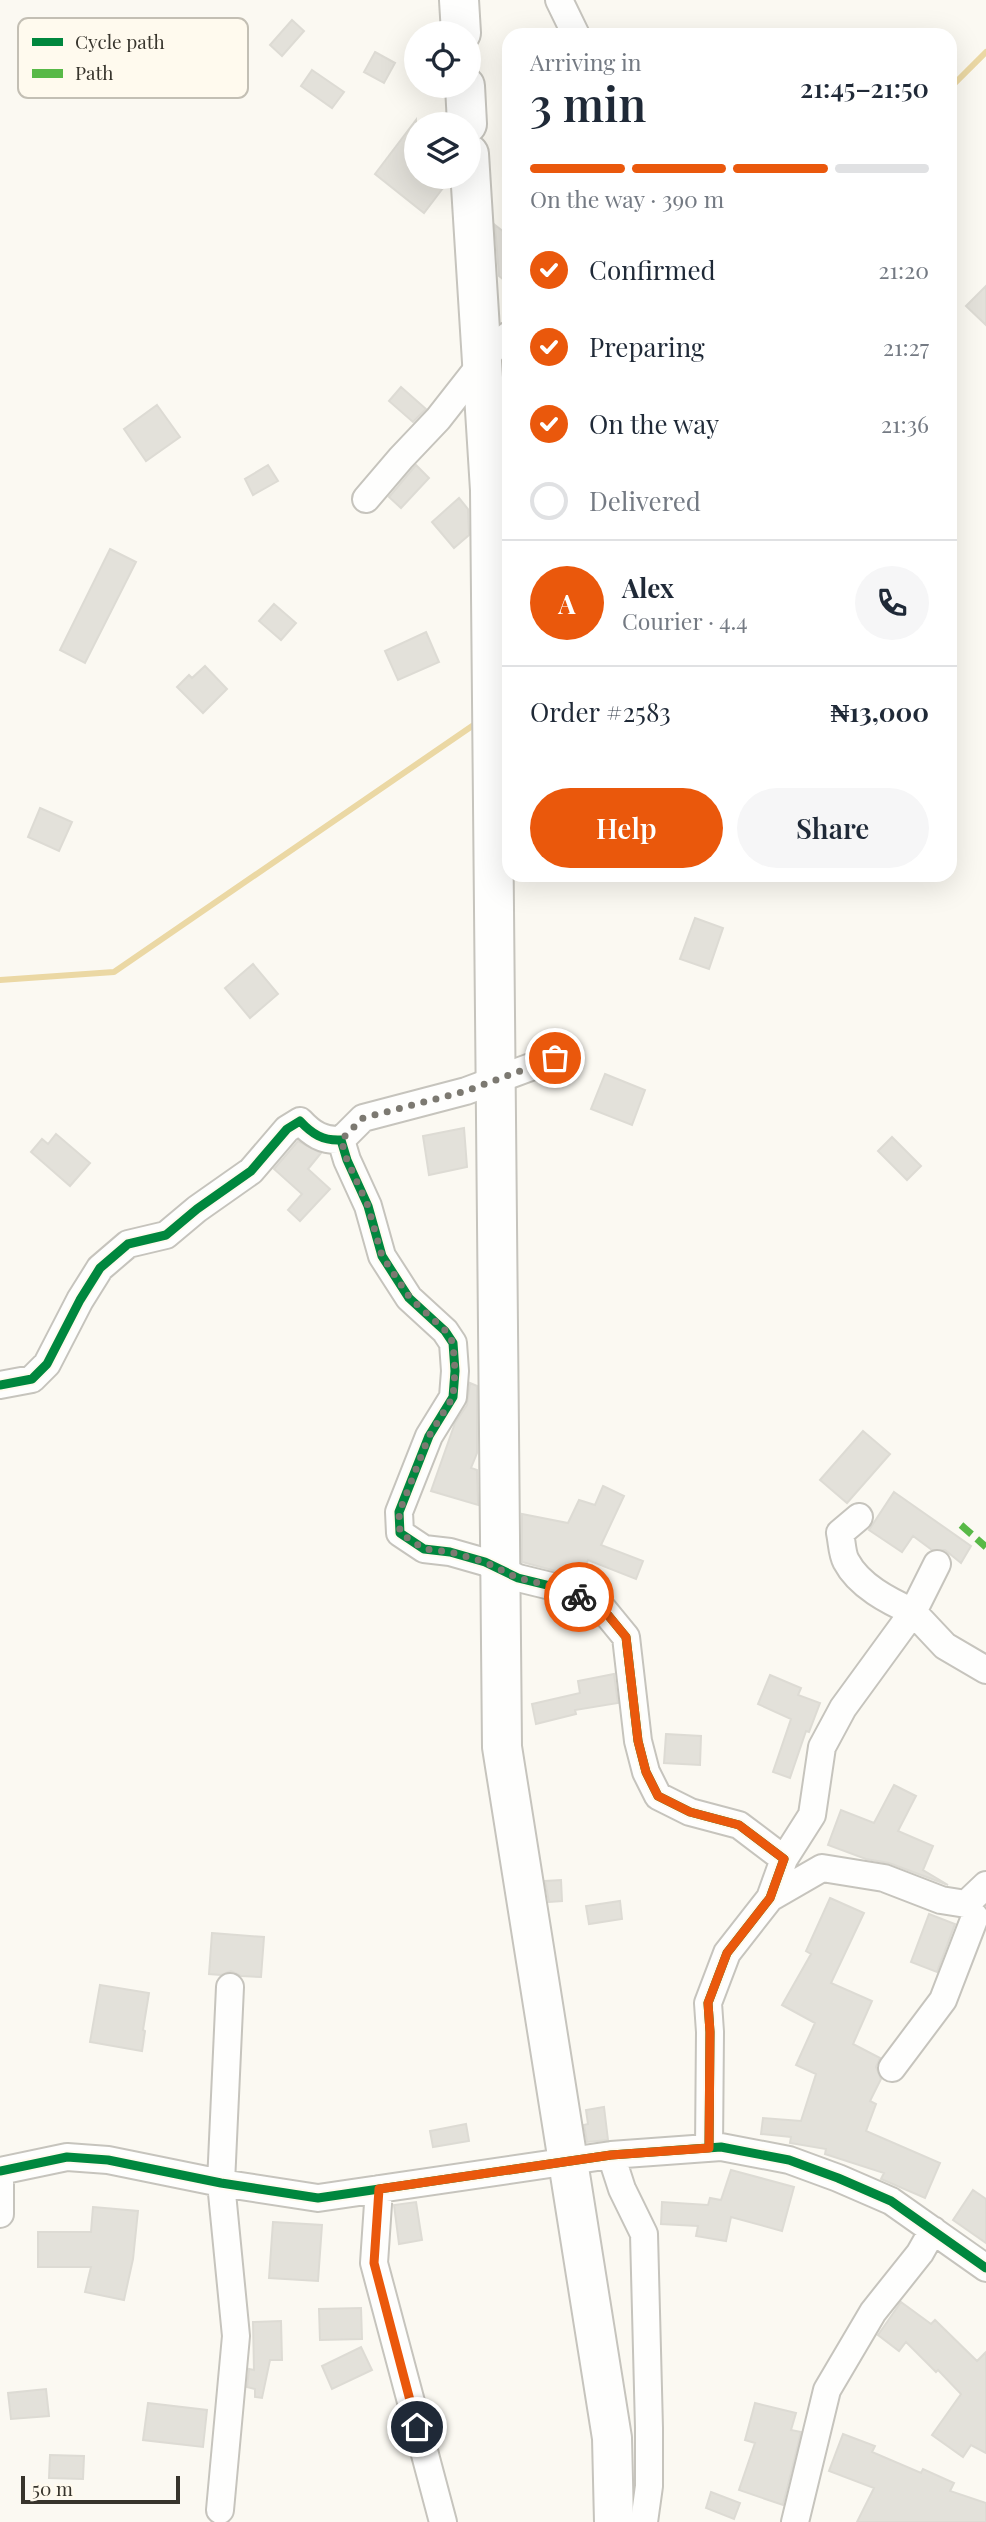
<!DOCTYPE html>
<html lang="en">
<head>
<meta charset="utf-8">
<style>
	:root { --surface:#fff; --page:#f6f6f7; --text:#1f2937; --muted:#747a83; --line:#e0e1e3; --accent:#ea580c }
	body { margin:0; font-family:"Playfair Display",serif; background:var(--page); color:var(--text); height:100vh; display:flex; flex-direction:column; font-size:26px; white-space:nowrap }
	* { box-sizing:border-box; margin:0 }
	p { font-size:23px; color:var(--muted) }
	.icon { flex:none; width:38px; height:38px; fill:none; stroke:currentColor; stroke-width:2; stroke-linecap:round; stroke-linejoin:round }
	.map { position:relative; flex:1; overflow:hidden }
	.drawer { position:absolute; left:502px; top:28px; width:455px; height:854px; display:flex; flex-direction:column; background:var(--surface); border-radius:21px; box-shadow:0 7px 28px #0002 }
	.drawer>* { flex:none }
	.controls { position:absolute; left:404px; top:21px; display:grid; gap:14px }
	.controls a { display:grid; place-items:center; width:77px; height:77px; border-radius:50%; background:var(--surface); box-shadow:0 7px 28px #0002; font-size:35px }
	.scale { position:absolute; left:21px; bottom:18px; width:159px; box-sizing:border-box; padding-left:7px; border:4px solid #37342c; border-top:0; font-size:19px; line-height:24px; white-space:nowrap; color:#37342c; -webkit-text-stroke:5px #fffaee; paint-order:stroke }
	.pin { position:absolute; display:grid; place-items:center; width:60px; height:60px; color:#fff; margin:-30px; border:4px solid #fff; border-radius:50%; box-shadow:0 2px 7px #0007 }
	.courier { position:absolute; display:grid; place-items:center; width:70px; height:70px; margin:-35px; border:5px solid #ea580c; border-radius:50%; background:#fff; color:#222; box-shadow:0 2px 9px #0007 }
	.headline em { font-style:normal; font-weight:600 }
	.headline div { display:flex; flex-direction:column-reverse }
	.headline { display:flex; align-items:center; justify-content:space-between; height:119px; padding:0 28px }
	h1 { font-size:46px; font-weight:600; line-height:52px }
	.bar { display:grid; grid-template-columns:repeat(4,1fr); gap:10px 7px; align-content:center; height:84px; padding:0 28px }
	.bar i { height:9px; border-radius:5px; background:var(--line) }
	.bar .active { background:var(--accent) }
	.bar p { grid-column:span 4 }
	.line { display:flex; align-items:center; gap:18px; padding:0 28px; border-top:2px solid var(--line) }
	.line div { flex:1 }
	.round { display:grid; place-items:center; flex:none; width:74px; height:74px; border-radius:37px; background:var(--page) }
	ol { padding:0 28px; list-style:none }
	li { display:flex; align-items:center; gap:21px; height:77px }
	li p { margin-inline-start:auto }
	li .icon { padding:7px; border-radius:50%; background:var(--accent); color:#fff; stroke-width:4 }
	li:last-child { color:var(--muted) }
	li i { width:38px; height:38px; border:4px solid var(--line); border-radius:50% }
	.cta { display:flex; gap:14px; margin-top:auto; padding:14px 28px }
	.cta a { flex:1; height:80px; border-radius:42px; background:var(--accent); color:#fff; font-size:28px; font-weight:600; line-height:80px; text-align:center }
	.cta a+a { background:var(--page); color:var(--text) }
	.map>svg:first-child { display:block }
	.lines { fill:none; stroke-linecap:round; stroke-linejoin:round }
	.stream { stroke:#ebd8a4; stroke-width:6 }
	.building { fill:#e3e1da; stroke:#dddbd4; stroke-width:2 }
	.street-casing { stroke:#c6c4bd; stroke-width:30 }
	.highway-casing { stroke:#c6c4bd; stroke-width:42 }
	.street { stroke:#fefefd; stroke-width:26 }
	.highway { stroke:#fefefd; stroke-width:38 }
	.quiet { stroke:#58b947; stroke-width:7; stroke-dasharray:14 7; stroke-linecap:butt }
	.cycleway-casing { stroke:#fffaee; stroke-width:13 }
	.cycleway { stroke:#00873e; stroke-width:9 }
	.done { stroke:#7c7971; stroke-width:7; stroke-dasharray:0 12.6 }
	.route { stroke:#ea580c; stroke-width:9 }
	.key { fill:#fffaee; stroke:#c3bfb4; stroke-width:2 }
	.key-label { font-size:19px; fill:#37342c }
</style>
</head>
<body>
<div class="map">
<svg width="986" height="2522" viewBox="0 0 986 2522">
	<rect width="100%" height="100%" fill="#fbf9f2"/>
	<g class="lines">
		<path class="stream" d="M 950,88 L 986,52
			M 0,980 L 114,972 L 478,722"/>
	</g>
	<path class="building" d="M 292,20 L 304,31 L 282,56 L 270,45 Z
		M 375,52 L 395,63 L 384,83 L 364,72 Z
		M 312,70 L 344,92 L 332,108 L 301,86 Z
		M 416,120 L 416,177 L 427,177 L 443,188 L 424,213 L 375,174 Z
		M 495,225 L 509,236 L 509,284 L 499,276 Z
		M 986,286 L 986,325 L 966,306 Z
		M 401,387 L 426,409 L 413,422 L 389,401 Z
		M 157,405 L 180,437 L 146,461 L 124,429 Z
		M 268,465 L 278,481 L 253,495 L 245,479 Z
		M 416,465 L 429,478 L 401,508 L 389,497 Z
		M 459,498 L 468,509 L 469,535 L 454,548 L 432,522 Z
		M 110,549 L 136,562 L 85,663 L 60,650 Z
		M 274,604 L 296,623 L 281,640 L 259,621 Z
		M 426,632 L 439,662 L 398,680 L 385,651 Z
		M 205,666 L 227,689 L 203,713 L 177,687 L 189,675 L 192,678 Z
		M 40,808 L 72,822 L 59,851 L 28,837 Z
		M 695,918 L 723,928 L 709,969 L 680,959 Z
		M 253,964 L 278,994 L 250,1018 L 225,988 Z
		M 605,1074 L 645,1090 L 632,1125 L 591,1109 Z
		M 464,1128 L 467,1167 L 429,1175 L 423,1136 Z
		M 56,1134 L 90,1163 L 70,1186 L 31,1152 L 42,1139 L 48,1144 Z
		M 892,1137 L 921,1166 L 907,1180 L 878,1151 Z
		M 298,1141 L 321,1153 L 308,1169 L 330,1189 L 300,1221 L 288,1210 L 302,1194 L 274,1169 Z
		M 470,1383 L 477,1386 L 477,1453 L 471,1468 L 477,1470 L 478,1505 L 431,1491 L 455,1423 L 467,1405 Z
		M 863,1431 L 890,1454 L 847,1503 L 820,1480 Z
		M 603,1486 L 624,1496 L 601,1545 L 643,1561 L 636,1579 L 588,1560 L 580,1580 L 567,1574 L 522,1562 L 522,1514 L 568,1523 L 579,1500 L 595,1505 Z
		M 894,1492 L 971,1546 L 961,1563 L 945,1550 L 932,1550 L 913,1536 L 902,1552 L 869,1530 Z
		M 614,1674 L 618,1703 L 575,1710 L 576,1714 L 536,1724 L 532,1704 L 580,1693 L 578,1681 Z
		M 770,1675 L 801,1688 L 798,1695 L 820,1703 L 809,1732 L 806,1731 L 790,1778 L 773,1772 L 791,1719 L 758,1704 Z
		M 666,1734 L 701,1736 L 700,1765 L 664,1763 Z
		M 894,1785 L 916,1796 L 898,1831 L 933,1846 L 923,1870 L 948,1885 L 889,1863 L 866,1859 L 828,1845 L 841,1810 L 874,1823 Z
		M 561,1880 L 562,1901 L 549,1902 L 545,1881 Z
		M 830,1898 L 864,1913 L 831,1983 L 872,2001 L 853,2044 L 880,2058 L 876,2067 L 881,2079 L 870,2101 L 876,2104 L 866,2131 L 940,2163 L 925,2198 L 881,2179 L 884,2173 L 825,2154 L 826,2149 L 790,2143 L 791,2137 L 761,2134 L 763,2118 L 801,2121 L 816,2074 L 796,2065 L 815,2023 L 782,2005 L 811,1954 L 806,1951 Z
		M 620,1901 L 622,1919 L 589,1924 L 586,1906 Z
		M 929,1914 L 955,1924 L 937,1972 L 911,1962 Z
		M 212,1933 L 264,1937 L 261,1977 L 241,1976 L 231,1971 L 221,1975 L 209,1974 Z
		M 100,1985 L 149,1993 L 143,2030 L 145,2031 L 142,2051 L 90,2042 Z
		M 604,2107 L 608,2140 L 587,2142 L 584,2125 L 588,2124 L 586,2110 Z
		M 466,2124 L 469,2141 L 433,2147 L 430,2131 Z
		M 731,2170 L 794,2187 L 782,2231 L 731,2217 L 726,2241 L 696,2236 L 698,2226 L 661,2224 L 662,2202 L 708,2205 L 710,2198 L 721,2200 Z
		M 973,2190 L 986,2199 L 986,2243 L 953,2220 Z
		M 416,2202 L 422,2240 L 399,2244 L 394,2205 Z
		M 93,2207 L 138,2211 L 133,2259 L 124,2300 L 85,2292 L 91,2267 L 38,2267 L 38,2232 L 91,2232 Z
		M 273,2222 L 322,2225 L 318,2281 L 269,2278 Z
		M 901,2302 L 931,2324 L 935,2320 L 977,2361 L 986,2352 L 986,2453 L 971,2445 L 963,2457 L 932,2435 L 961,2394 L 938,2370 L 936,2372 L 906,2342 L 899,2351 L 878,2335 Z
		M 361,2308 L 362,2339 L 320,2340 L 319,2309 Z
		M 281,2321 L 282,2360 L 270,2360 L 262,2398 L 255,2397 L 255,2389 L 247,2387 L 249,2369 L 254,2370 L 253,2322 Z
		M 361,2347 L 372,2370 L 332,2389 L 322,2366 Z
		M 46,2389 L 49,2416 L 11,2419 L 8,2393 Z
		M 148,2403 L 207,2410 L 203,2447 L 143,2440 Z
		M 755,2403 L 796,2413 L 791,2430 L 801,2432 L 783,2505 L 739,2490 L 755,2443 L 745,2440 Z
		M 843,2434 L 875,2446 L 872,2452 L 921,2473 L 923,2469 L 954,2483 L 950,2491 L 986,2503 L 986,2522 L 857,2522 L 874,2488 L 829,2471 Z
		M 50,2455 L 84,2456 L 83,2479 L 49,2478 Z
		M 711,2492 L 740,2503 L 734,2519 L 706,2508 Z"/>
	<g class="lines">
		<defs>
			<path id="street" d="M 559,0 L 576,35
				M 366,499 L 401,458 L 438,419 L 496,345 L 509,335
				M 341,1140 L 363,1118 L 466,1091 L 555,1058
				M 0,1385 L 32,1379 L 47,1364 L 80,1300 L 100,1268 L 128,1244 L 166,1235 L 197,1209 L 251,1171 L 287,1129 L 300,1121 C 312,1134 323,1141 341,1140 L 347,1160 L 368,1206 L 382,1256 L 409,1298 L 445,1331 L 453,1343 L 455,1371 L 453,1397 L 429,1436 L 399,1512 L 400,1533 L 424,1549 L 450,1552 L 485,1562 L 518,1578 L 563,1589 L 603,1609 L 626,1637 L 638,1741 L 646,1772 L 658,1796 L 690,1812 L 739,1825 L 784,1859 L 770,1898 L 727,1953 L 708,2003 L 710,2032 L 709,2148
				M 859,1517 L 840,1533 C 842,1542 842,1554 846,1561 C 859,1586 889,1601 913,1612 L 937,1564
				M 784,1859 L 812,1815 L 822,1747 L 843,1708 L 913,1612 L 945,1646 L 986,1670
				M 770,1898 L 822,1868 L 884,1878 L 941,1900 L 966,1904 L 986,1885
				M 892,2068 L 943,2000 L 975,1917
				M 611,2155 L 622,2189 L 644,2234 L 649,2428 L 649,2486 L 644,2522
				M 0,2171 L 67,2157 L 108,2160 L 221,2183 L 318,2198 L 611,2155 L 721,2147 L 789,2160 L 838,2178 L 891,2201 L 986,2268
				M 0,2179 L 0,2214
				M 379,2189 L 374,2263 L 443,2522
				M 220,2510 L 236,2336 L 221,2183 L 230,1987
				M 795,2522 L 827,2390 L 873,2312 L 920,2253 L 933,2230"/>
			<path id="highway" d="M 459,0 L 461,33
				M 465,86 L 467,124
				M 469,154 L 490,490 L 502,1747 L 612,2438 L 614,2522"/>
		</defs>
		<use href="#street" class="street-casing"/>
		<use href="#highway" class="highway-casing"/>
		<use href="#street" class="street"/>
		<use href="#highway" class="highway"/>
		<path class="quiet" d="M 961,1525 L 986,1547"/>
		<defs>
			<path id="cycleway" d="M 0,1385 L 32,1379 L 47,1364 L 80,1300 L 100,1268 L 128,1244 L 166,1235 L 197,1209 L 251,1171 L 287,1129 L 300,1121 C 312,1134 323,1141 341,1140 L 347,1160 L 368,1206 L 382,1256 L 409,1298 L 445,1331 L 453,1343 L 455,1371 L 453,1397 L 429,1436 L 399,1512 L 400,1533 L 424,1549 L 450,1552 L 485,1562 L 518,1578 L 563,1589 L 603,1609 L 626,1637 L 638,1741 L 646,1772 L 658,1796 L 690,1812 L 739,1825 L 784,1859 L 770,1898 L 727,1953 L 708,2003 L 710,2032 L 709,2148
				M 0,2171 L 67,2157 L 108,2160 L 221,2183 L 318,2198 L 611,2155 L 721,2147 L 789,2160 L 838,2178 L 891,2201 L 986,2268"/>
		</defs>
		<use href="#cycleway" class="cycleway-casing"/>
		<use href="#cycleway" class="cycleway"/>
	</g>
	<g class="lines">
		<path class="done" d="M 555,1058 L 466,1091 L 363,1118 L 341,1140 L 347,1160 L 368,1206 L 382,1256 L 410,1298 L 446,1331 L 453,1343 L 455,1371 L 453,1397 L 429,1436 L 399,1513 L 400,1533 L 424,1549 L 450,1552 L 485,1562 L 518,1578 L 563,1589 L 579,1597"/>
		<path class="route" d="M 417,2427 L 374,2263 L 379,2189 L 611,2155 L 709,2148 L 710,2032 L 708,2003 L 727,1953 L 770,1898 L 784,1859 L 739,1825 L 690,1812 L 658,1796 L 646,1772 L 638,1741 L 626,1637 L 603,1609 L 579,1597"/>
	</g>
	<rect x="18" y="18" width="230" height="80" rx="10" class="key"/>
	<rect x="32" y="38" width="31" height="8" fill="#00873e"/>
	<rect x="32" y="69" width="31" height="9" fill="#58b947"/>
	<g class="key-label">
		<text x="75" y="49">Cycle path</text>
		<text x="75" y="80">Path</text>
	</g>
</svg>
<div class="controls">
<a><svg class="icon" aria-label="locate" viewBox="0 0 24 24"><circle cx="12" cy="12" r="6"/><path d="M12 2v4M12 18v4M2 12h4M18 12h4"/></svg></a>
<a><svg class="icon" aria-label="layers" viewBox="0 0 24 24"><path d="M12 4l9 5-9 5-9-5zM3 14l9 5 9-5"/></svg></a>
</div>
<div class="scale">50 m</div>
<div class="pin" style="left:555px;top:1058px;background:#ea580c"><svg class="icon" aria-label="bag" viewBox="0 0 24 24"><path d="M5 8h14l-1 12H6zM9 8a3 3 0 0 1 6 0"/></svg></div>
<div class="pin" style="left:417px;top:2427px;background:#1f2937"><svg class="icon" aria-label="home" viewBox="0 0 24 24"><path d="M3 11l9-7 9 7M6 9v11h12V9"/></svg></div>
<div class="courier" style="left:579px;top:1597px"><svg class="icon" aria-label="bike" viewBox="0 0 24 24"><circle cx="6" cy="16" r="4"/><circle cx="18" cy="16" r="4"/><path d="M6 16l4-8h5l3 8M10 8l3 8H6M13 5h3"/></svg></div>
<section class="drawer">
<div class="headline"><div><h1>3 min</h1><p>Arriving in</p></div><em>21:45–21:50</em></div>
<div class="bar"><i class="active"></i><i class="active"></i><i class="active"></i><i></i><p>On the way · 390 m</p></div>
<ol>
<li><svg class="icon" aria-label="check" viewBox="0 0 24 24"><path d="M5 12l5 5 9-10"/></svg>Confirmed<p>21:20</p></li>
<li><svg class="icon" aria-label="check" viewBox="0 0 24 24"><path d="M5 12l5 5 9-10"/></svg>Preparing<p>21:27</p></li>
<li><svg class="icon" aria-label="check" viewBox="0 0 24 24"><path d="M5 12l5 5 9-10"/></svg>On the way<p>21:36</p></li>
<li><i></i>Delivered</li>
</ol>
<div class="line" style="height:126px"><b class="round" style="background:var(--accent);color:#fff">A</b><div><b>Alex</b><p>Courier · 4.4</p></div><a class="round"><svg class="icon" aria-label="phone" viewBox="0 0 24 24"><path d="M5 4h4l2 5-3 2q2 4 5 5l2-3 5 2v4C11 20 4 13 5 4z"/></svg></a></div>
<div class="line" style="height:91px"><div>Order #2583</div><b>₦13,000</b></div>
<div class="cta"><a>Help</a><a>Share</a></div>
</section>
</div>
</body>
</html>
